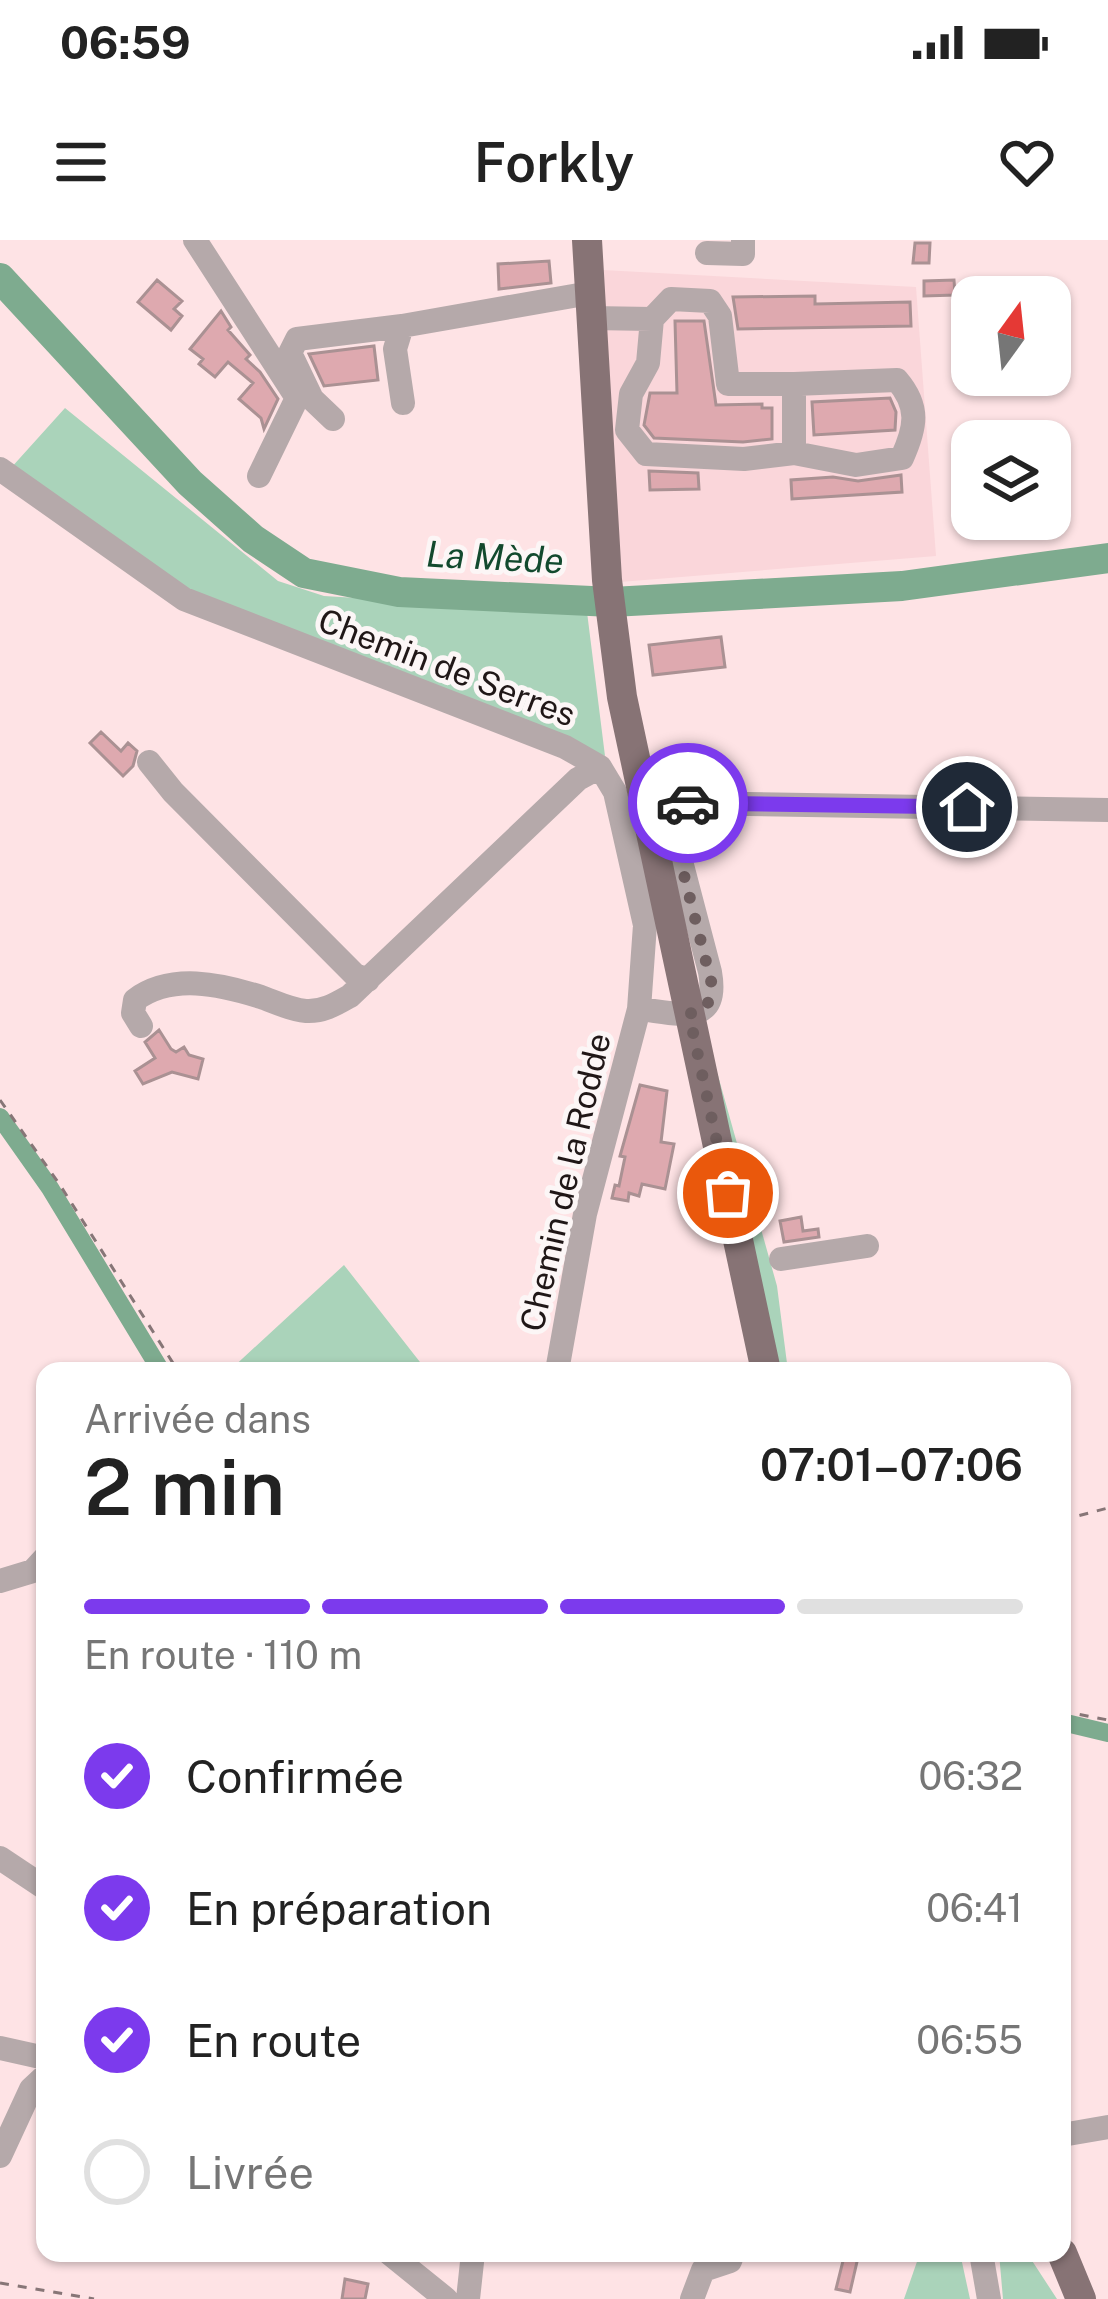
<!DOCTYPE html>
<html lang="fr">
<head>
<meta charset="utf-8">
<style>
	:root { --surface:#fff; --page:#f2f2f2; --text:#222; --muted:#767676; --line:#e0e0e0; --accent:#7c3aed }
	body { margin:0; font-family:"Public Sans",sans-serif; background:var(--page); color:var(--text); height:100vh; display:flex; flex-direction:column; font-size:45px; white-space:nowrap }
	* { box-sizing:border-box; margin:0 }
	p { font-size:39px; color:var(--muted) }
	.icon { flex:none; width:66px; height:66px; fill:none; stroke:currentColor; stroke-width:2; stroke-linecap:round; stroke-linejoin:round }
	.map { position:relative; flex:1; overflow:hidden }
	.details { position:absolute; left:36px; top:1122px; width:1035px; height:900px; display:flex; flex-direction:column; background:var(--surface); border-radius:24px; box-shadow:0 3px 9px #0004 }
	.details>* { flex:none }
	.needle { width:78px; rotate:15deg }
	.tools { position:absolute; left:951px; top:36px; display:grid; gap:24px }
	.tools a { display:grid; place-items:center; width:120px; height:120px; border-radius:24px; background:var(--surface); box-shadow:0 3px 9px #0004; font-size:60px }
	.pin { position:absolute; display:grid; place-items:center; width:102px; height:102px; color:#fff; margin:-51px; border:6px solid #fff; border-radius:50%; box-shadow:0 3px 12px #0007 }
	.courier { position:absolute; display:grid; place-items:center; width:120px; height:120px; margin:-60px; border:9px solid #7c3aed; border-radius:50%; background:#fff; color:#222; box-shadow:0 3px 15px #0007 }
	.head em { font-style:normal; font-weight:600 }
	.head div { display:flex; flex-direction:column-reverse }
	.head { display:flex; align-items:center; justify-content:space-between; height:204px; padding:0 48px }
	h1 { font-size:78px; font-weight:600; line-height:90px }
	.bar { display:grid; grid-template-columns:repeat(4,1fr); gap:18px 12px; align-content:center; height:144px; padding:0 48px }
	.bar i { height:15px; border-radius:9px; background:var(--line) }
	.bar .selected { background:var(--accent) }
	.bar p { grid-column:span 4 }
	ol { padding:0 48px; list-style:none }
	li { display:flex; align-items:center; gap:36px; height:132px }
	li p { margin-inline-start:auto }
	li .icon { padding:12px; border-radius:50%; background:var(--accent); color:#fff; stroke-width:4 }
	li:last-child { color:var(--muted) }
	li i { width:66px; height:66px; border:6px solid var(--line); border-radius:50% }
	.status { display:flex; justify-content:space-between; align-items:center; height:84px; padding:0 60px; background:var(--surface); direction:ltr }
	.status svg { height:33px; fill:currentColor }
	header { display:flex; justify-content:space-between; align-items:center; height:156px; padding:0 48px; background:var(--surface); font-size:54px; font-weight:600 }
	.map>svg:first-child { display:block }
	.built { fill:#fad6da }
	.green { fill:#aad3ba }
	.lines { fill:none; stroke-linecap:round; stroke-linejoin:round }
	.canal { stroke:#7eab8f; stroke-width:18 }
	.river { stroke:#7eab8f; stroke-width:30 }
	.building { fill:#dea9af; stroke:#aa9193; stroke-width:3 }
	.path { stroke:#877677; stroke-width:3; stroke-dasharray:9 9; stroke-linecap:butt }
	.minor { stroke:#b5a9aa; stroke-width:24 }
	.major { stroke:#877375; stroke-width:30 }
	.done { stroke:#6e5e5f; stroke-width:12; stroke-dasharray:0 21.6 }
	.route { stroke:#7c3aed; stroke-width:15 }
	.labels { text-anchor:middle; stroke-width:10; stroke-linejoin:round; paint-order:stroke }
	.street-label { font-size:33px; fill:#201717; stroke:#fcf6f6 }
	.water-label { font-size:36px; font-style:italic; fill:#124a2e; stroke:#fcf6f6 }
</style>
</head>
<body>
<div class="status"><b>06:59</b><svg viewBox="0 0 49 12"><path d="M0 12V9h3v3zM5 12V6h3v6zM10 12V3h3v9zM15 12V0h3v12zM26 1h20v11H26zM47 4h2v5h-2z"/></svg></div>
<header><svg class="icon" aria-label="menu" viewBox="0 0 24 24"><path d="M4 6h16M4 12h16M4 18h16"/></svg>Forkly<svg class="icon" aria-label="heart" viewBox="0 0 24 24"><path d="M12 20l-8-8c-3-5 5-10 8-4 3-6 11-1 8 4z"/></svg></header>
<div class="map">
<svg width="1108" height="2059" viewBox="0 0 1108 2059">
	<rect width="100%" height="100%" fill="#fee3e5"/>
	<path class="built" d="M 603,30 L 916,47 L 936,316 L 620,342 Z"/>
	<path class="green" d="M 65,168 L 278,341 L 324,356 L 587,372 L 605,516 L 181,349 L 10,229 Z
		M 717,832 L 777,1046 L 788,1131 L 777,1131 Z
		M 344,1025 L 427,1131 L 229,1131 Z
		M 920,2013 L 960,2013 L 970,2059 L 904,2059 Z
		M 999,2013 L 1027,2013 L 1057,2059 L 1003,2059 Z"/>
	<g class="lines">
		<path class="canal" d="M 0,877 L 50,948 L 161,1131
			M 1062,1482 L 1108,1493"/>
		<path class="river" d="M 0,38 L 190,243 L 253,299 L 304,333 L 399,352 L 612,362 L 902,346 L 1108,318"/>
	</g>
	<path class="building" d="M 915,3 L 930,3 L 929,23 L 913,23 Z
		M 549,21 L 551,43 L 499,49 L 498,24 Z
		M 157,40 L 182,61 L 174,69 L 182,76 L 171,90 L 138,62 Z
		M 954,40 L 955,55 L 924,56 L 924,41 Z
		M 815,56 L 815,64 L 910,62 L 911,86 L 738,89 L 733,57 Z
		M 221,71 L 231,87 L 228,90 L 250,115 L 246,119 L 260,132 L 278,159 L 264,189 L 261,178 L 239,159 L 253,143 L 228,122 L 215,137 L 199,124 L 203,119 L 190,109 Z
		M 675,81 L 704,81 L 716,165 L 762,164 L 762,168 L 772,168 L 772,199 L 743,202 L 654,198 L 644,185 L 650,153 L 677,153 Z
		M 374,106 L 378,140 L 324,146 L 309,114 Z
		M 890,158 L 896,172 L 895,190 L 814,195 L 812,162 Z
		M 649,231 L 698,233 L 699,249 L 650,250 Z
		M 901,235 L 902,252 L 792,259 L 791,240 L 833,237 L 858,241 Z
		M 721,397 L 725,427 L 653,435 L 649,405 Z
		M 101,492 L 121,511 L 128,503 L 137,511 L 133,526 L 123,536 L 90,503 Z
		M 159,790 L 171,809 L 176,812 L 184,807 L 189,815 L 203,819 L 198,839 L 172,832 L 143,844 L 135,831 L 155,818 L 145,802 Z
		M 640,845 L 667,851 L 661,902 L 674,904 L 665,949 L 642,944 L 639,956 L 629,953 L 628,961 L 612,958 L 615,945 L 619,946 L 625,917 L 620,916 Z
		M 801,977 L 803,991 L 818,989 L 819,997 L 784,1002 L 780,981 Z
		M 845,2013 L 859,2013 L 850,2052 L 836,2049 Z
		M 345,2039 L 368,2044 L 365,2059 L 342,2059 Z"/>
	<g class="lines">
		<path class="path" d="M 0,860 L 60,945 L 178,1131
			M 1062,1280 L 1108,1268
			M 1062,1471 L 1108,1480
			M 0,2043 L 94,2059"/>
		<path class="minor" d="M 195,0 L 297,158 L 259,236
			M 707,13 L 743,14 L 743,0
			M 591,78 L 652,79 L 671,59 L 710,61 L 720,76 L 728,144 L 794,144 L 794,213 L 856,225 L 902,218 C 916,187 920,167 897,140 L 794,144
			M 652,79 L 648,123 L 631,154 L 627,190 L 646,214 L 744,219 L 794,213
			M 402,86 L 395,109 L 403,163
			M 333,179 L 312,159 L 290,113 L 297,99 L 402,86 L 590,53
			M 0,229 L 184,359 L 565,507 L 600,527 L 615,552 L 645,685 L 639,769 L 585,974 L 557,1131
			M 149,522 L 173,552 L 355,735 L 368,740
			M 639,769 C 677,773 720,788 710,732 L 671,583 L 675,565 L 685,563 L 1108,570
			M 141,786 L 133,773 L 135,760 C 171,733 220,744 261,757 C 275,762 291,770 306,771 C 323,772 336,764 350,756 L 578,539 L 600,527
			M 781,1019 L 867,1006
			M 0,1341 L 33,1331 L 45,1318
			M 0,1618 L 45,1648
			M 0,1808 L 45,1818
			M 1062,1895 L 1108,1887
			M 0,1916 L 31,1849 L 45,1836
			M 389,2013 L 446,2059
			M 981,2013 L 989,2059
			M 468,2059 L 473,2013
			M 692,2059 L 703,2030 L 730,2021 L 733,2013"/>
		<path class="major" d="M 587,0 L 607,340 L 622,457 L 766,1131
			M 1062,2013 L 1081,2059"/>
	</g>
	<g class="lines">
		<path class="done" d="M 688,563 L 675,566 L 671,584 L 712,745 L 707,767 L 689,774 L 728,953"/>
		<path class="route" d="M 688,563 L 967,567"/>
	</g>
	<g class="labels">
		<g class="street-label">
			<text transform="translate(447 427) rotate(21)" y="12">Chemin de Serres</text>
			<text transform="translate(565 942) rotate(-77)" y="12">Chemin de la Rodde</text>
		</g>
		<g class="water-label">
			<text transform="translate(495 317) rotate(3)" y="13">La Mède</text>
		</g>
	</g>
</svg>
<div class="tools">
<a><svg class="needle" viewBox="-14 -14 28 28"><path d="M0-13l5 13h-10z" fill="#e53935"/><path d="M0 13l5-13h-10z" fill="#767676"/></svg></a>
<a><svg class="icon" aria-label="layers" viewBox="0 0 24 24"><path d="M12 4l9 5-9 5-9-5zM3 14l9 5 9-5"/></svg></a>
</div>
<div class="pin" style="left:728px;top:953px;background:#ea580c"><svg class="icon" aria-label="bag" viewBox="0 0 24 24"><path d="M5 8h14l-1 12H6zM9 8a3 3 0 0 1 6 0"/></svg></div>
<div class="pin" style="left:967px;top:567px;background:#1f2937"><svg class="icon" aria-label="home" viewBox="0 0 24 24"><path d="M3 11l9-7 9 7M6 9v11h12V9"/></svg></div>
<div class="courier" style="left:688px;top:563px"><svg class="icon" aria-label="car" viewBox="0 0 24 24"><path d="M5 17H2v-5l4-1 3-4h7l3 4 3 1v5h-3M9 17h6M6 11h13"/><circle cx="7" cy="17" r="2"/><circle cx="17" cy="17" r="2"/></svg></div>
<section class="details">
<div class="head"><div><h1>2 min</h1><p>Arrivée dans</p></div><em>07:01–07:06</em></div>
<div class="bar"><i class="selected"></i><i class="selected"></i><i class="selected"></i><i></i><p>En route · 110 m</p></div>
<ol>
<li><svg class="icon" aria-label="check" viewBox="0 0 24 24"><path d="M5 12l5 5 9-10"/></svg>Confirmée<p>06:32</p></li>
<li><svg class="icon" aria-label="check" viewBox="0 0 24 24"><path d="M5 12l5 5 9-10"/></svg>En préparation<p>06:41</p></li>
<li><svg class="icon" aria-label="check" viewBox="0 0 24 24"><path d="M5 12l5 5 9-10"/></svg>En route<p>06:55</p></li>
<li><i></i>Livrée</li>
</ol>
</section>
</div>
</body>
</html>
